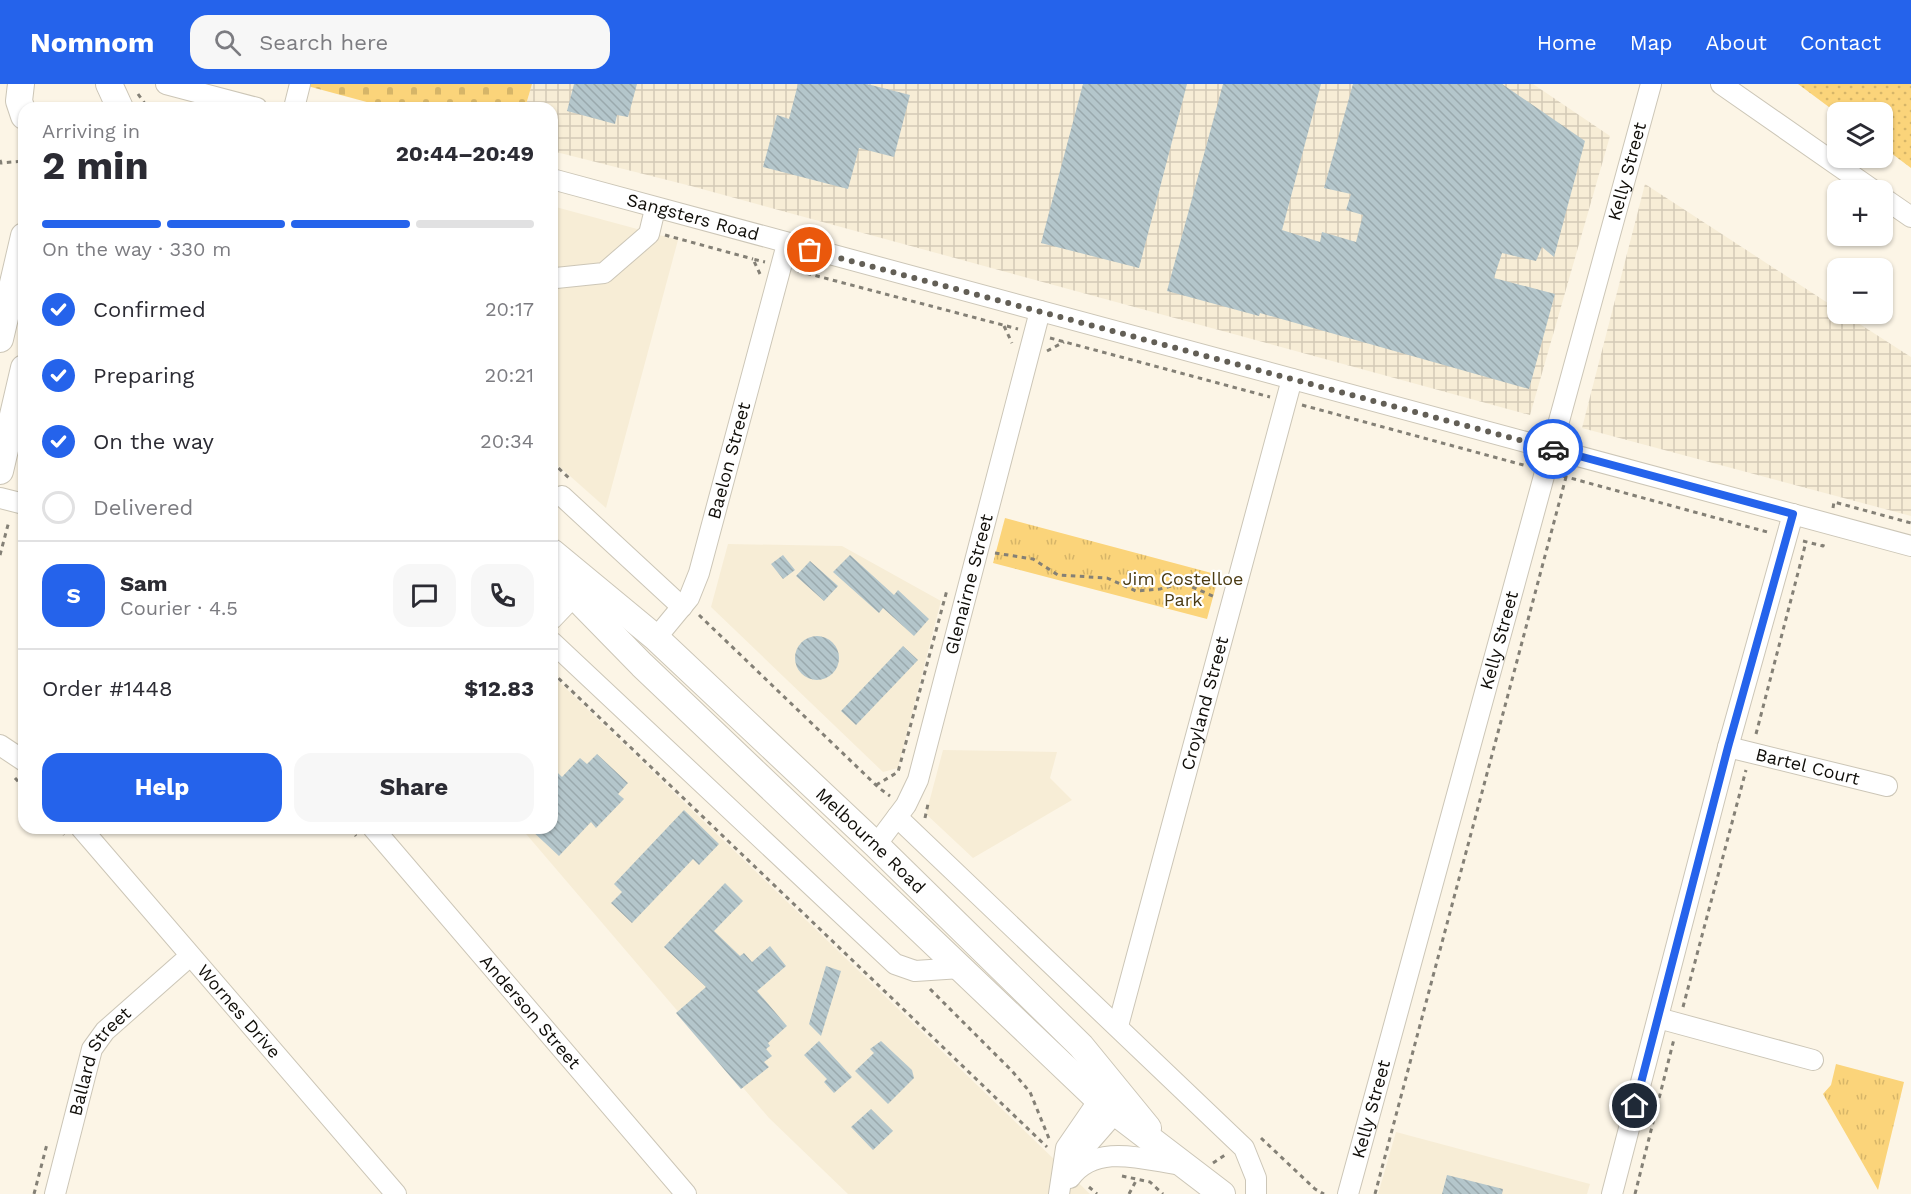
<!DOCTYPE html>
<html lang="en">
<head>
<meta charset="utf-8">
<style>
	:root { --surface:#fff; --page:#f7f7f7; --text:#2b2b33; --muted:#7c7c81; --line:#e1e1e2; --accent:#2563eb }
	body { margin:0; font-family:"Work Sans",sans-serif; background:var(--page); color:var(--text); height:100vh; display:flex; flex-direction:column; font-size:22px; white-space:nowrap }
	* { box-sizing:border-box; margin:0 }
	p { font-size:20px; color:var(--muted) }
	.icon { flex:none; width:33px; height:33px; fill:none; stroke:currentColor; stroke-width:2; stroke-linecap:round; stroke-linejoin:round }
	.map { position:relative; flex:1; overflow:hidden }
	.sheet { position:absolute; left:18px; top:18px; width:540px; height:732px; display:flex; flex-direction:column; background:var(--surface); border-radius:18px; box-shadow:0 2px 4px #0004 }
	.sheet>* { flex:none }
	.fabs { position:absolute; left:1827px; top:18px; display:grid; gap:12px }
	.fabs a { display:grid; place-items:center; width:66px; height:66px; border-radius:12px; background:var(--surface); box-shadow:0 2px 4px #0004; font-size:30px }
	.pin { position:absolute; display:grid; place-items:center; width:51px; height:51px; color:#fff; margin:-26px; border:3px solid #fff; border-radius:50%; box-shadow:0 2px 6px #0007 }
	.courier { position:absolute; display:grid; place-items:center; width:60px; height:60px; margin:-30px; border:4px solid #2563eb; border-radius:50%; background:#fff; color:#222; box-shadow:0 2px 8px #0007 }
	.head em { font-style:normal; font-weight:700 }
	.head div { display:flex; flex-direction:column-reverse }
	.head { display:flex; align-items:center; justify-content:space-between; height:102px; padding:0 24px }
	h1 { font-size:39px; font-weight:700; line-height:45px }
	.bar { display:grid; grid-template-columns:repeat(4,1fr); gap:9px 6px; align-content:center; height:72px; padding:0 24px }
	.bar i { height:8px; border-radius:4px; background:var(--line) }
	.bar .selected { background:var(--accent) }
	.bar p { grid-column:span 4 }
	.line { display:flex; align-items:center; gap:15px; padding:0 24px; border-top:2px solid var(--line) }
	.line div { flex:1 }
	.round { display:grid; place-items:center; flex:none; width:63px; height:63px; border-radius:18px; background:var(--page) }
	ol { padding:0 24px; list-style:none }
	li { display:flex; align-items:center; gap:18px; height:66px }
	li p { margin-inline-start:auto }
	li .icon { padding:6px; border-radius:50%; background:var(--accent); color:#fff; stroke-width:4 }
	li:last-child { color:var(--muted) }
	li i { width:33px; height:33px; border:3px solid var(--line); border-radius:50% }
	.cta { display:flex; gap:12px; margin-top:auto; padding:12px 24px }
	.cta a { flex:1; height:69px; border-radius:18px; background:var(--accent); color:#fff; font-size:24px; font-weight:700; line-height:69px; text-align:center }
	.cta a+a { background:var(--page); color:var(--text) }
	header { display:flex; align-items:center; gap:36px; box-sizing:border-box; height:84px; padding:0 30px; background:var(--accent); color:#fff }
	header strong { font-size:28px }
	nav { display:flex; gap:33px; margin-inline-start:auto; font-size:21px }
	.search { width:420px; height:54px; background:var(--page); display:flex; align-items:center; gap:15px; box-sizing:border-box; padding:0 21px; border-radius:18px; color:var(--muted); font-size:22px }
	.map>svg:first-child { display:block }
	.built { fill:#f7edd6 }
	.industrial { fill:url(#industrial-grid) }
	.grass { fill:url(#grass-dots) }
	.cemetery { fill:url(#cemetery-stones) }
	.park { fill:url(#park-tufts) }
	.building { fill:url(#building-back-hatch) }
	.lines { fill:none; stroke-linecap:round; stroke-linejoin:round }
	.minor-casing { stroke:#ccc6b7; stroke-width:22 }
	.major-casing { stroke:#ccc6b7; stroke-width:28 }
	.path { stroke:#848076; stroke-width:3; stroke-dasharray:4.5 4.5; stroke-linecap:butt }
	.minor { stroke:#fff; stroke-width:20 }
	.major { stroke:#fff; stroke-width:26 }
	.done { stroke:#635f56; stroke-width:6; stroke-dasharray:0 10.8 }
	.route { stroke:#2563eb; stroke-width:8 }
	.labels { text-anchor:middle; stroke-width:4.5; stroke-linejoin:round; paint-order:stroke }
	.street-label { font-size:18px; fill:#100e09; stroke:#fff }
	.park-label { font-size:18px; fill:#4b3b13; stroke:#fff }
</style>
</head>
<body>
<header>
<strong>Nomnom</strong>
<div class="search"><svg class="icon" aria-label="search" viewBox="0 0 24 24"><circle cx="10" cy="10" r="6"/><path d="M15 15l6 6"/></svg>Search here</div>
<nav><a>Home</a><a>Map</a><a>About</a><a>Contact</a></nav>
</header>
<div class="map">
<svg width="1911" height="1110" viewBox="0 0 1911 1110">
	<defs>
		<pattern id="industrial-grid" width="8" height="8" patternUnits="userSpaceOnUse" patternTransform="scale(1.5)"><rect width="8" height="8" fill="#f7edd6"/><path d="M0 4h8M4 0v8" fill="none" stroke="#d3cab6"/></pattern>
		<pattern id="grass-dots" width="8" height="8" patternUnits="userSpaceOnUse" patternTransform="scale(1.5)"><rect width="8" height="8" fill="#fbd47a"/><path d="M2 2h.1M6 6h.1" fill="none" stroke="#d6b568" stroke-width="1.8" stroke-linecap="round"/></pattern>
		<pattern id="cemetery-stones" width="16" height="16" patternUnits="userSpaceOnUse" patternTransform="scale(1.5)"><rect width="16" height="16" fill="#fbd47a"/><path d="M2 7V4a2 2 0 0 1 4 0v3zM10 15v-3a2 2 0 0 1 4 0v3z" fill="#d6b568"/></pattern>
		<pattern id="park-tufts" width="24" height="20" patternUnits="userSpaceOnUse" patternTransform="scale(1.5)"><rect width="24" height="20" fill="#fbd47a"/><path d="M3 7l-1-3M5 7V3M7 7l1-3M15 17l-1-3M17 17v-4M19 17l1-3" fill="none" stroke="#d6b568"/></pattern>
		<pattern id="building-back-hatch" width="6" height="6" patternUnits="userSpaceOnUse" patternTransform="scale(1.5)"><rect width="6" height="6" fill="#b4c6cb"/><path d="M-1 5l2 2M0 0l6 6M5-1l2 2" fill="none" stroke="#9aa9ad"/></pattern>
	</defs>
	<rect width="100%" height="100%" fill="#fcf5e6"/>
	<path class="built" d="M 552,122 L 678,156 L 606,424 L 552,376 Z
		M 728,460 L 842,462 L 941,517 L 898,684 L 883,688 L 711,523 Z
		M 552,591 L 1090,1110 L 848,1110 L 769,1034 L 521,744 L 552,744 Z
		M 943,666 L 1057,668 L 1050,694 L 1072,716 L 973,774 L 926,730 Z
		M 1396,1048 L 1590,1100 L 1587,1110 L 1378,1110 Z"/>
	<path class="industrial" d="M 532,0 L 1533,0 L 1610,52 L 1530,331 L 691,102 L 552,67 L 552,24 L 525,24 Z
		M 1645,100 L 1837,225 L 1838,230 L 1844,230 L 1911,273 L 1911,432 L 1582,344 Z"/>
	<path class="grass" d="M 1798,0 L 1911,0 L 1911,84 L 1883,63 L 1882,28 L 1837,29 Z"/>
	<path class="cemetery" d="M 300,0 L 532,0 L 525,24 L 389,24 Z"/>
	<path class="park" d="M 1005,434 L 1219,491 L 1207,535 L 993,479 Z
		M 1836,980 L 1904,998 L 1878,1106 L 1823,1010 L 1831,1001 Z"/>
	<path class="building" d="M 574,0 L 637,0 L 628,33 L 617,31 L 615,40 L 567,27 Z
		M 798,0 L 867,0 L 910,11 L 894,73 L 859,64 L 848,105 L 763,83 L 777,31 L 789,35 Z
		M 1083,0 L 1187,0 L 1139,184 L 1041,159 Z
		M 1223,0 L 1321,0 L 1282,146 L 1320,158 L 1322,148 L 1356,158 L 1363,131 L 1346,126 L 1351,110 L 1324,104 L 1353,0 L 1502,0 L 1585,57 L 1554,173 L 1542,163 L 1536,177 L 1502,169 L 1494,194 L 1555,210 L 1529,305 L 1260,229 L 1259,232 L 1167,207 Z
		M 783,471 L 795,486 L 783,495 L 771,480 Z
		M 850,471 L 894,511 L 898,506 L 929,535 L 914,552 L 883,524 L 879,529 L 833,488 Z
		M 810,477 L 838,502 L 824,517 L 796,492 Z
		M795 574a22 22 0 1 1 44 0a22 22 0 1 1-44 0Z
		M 903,562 L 918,576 L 856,641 L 841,627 Z
		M 597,670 L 628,699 L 618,710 L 624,715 L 596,744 L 591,738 L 559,772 L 529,744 L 552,744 L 552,683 L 562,693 L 580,674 L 587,680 Z
		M 684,726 L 719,760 L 699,781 L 693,775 L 632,839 L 611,819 L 622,808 L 614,800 Z
		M 725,799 L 743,817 L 714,847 L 740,872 L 744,869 L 752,878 L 770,862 L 786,882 L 757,907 L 787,942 L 768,959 L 770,962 L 766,965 L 772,972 L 764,978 L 769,983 L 741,1005 L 676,929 L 706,903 L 664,863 Z
		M 826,882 L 841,887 L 821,952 L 809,940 Z
		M 819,957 L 852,993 L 834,1009 L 824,998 L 827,995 L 804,971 Z
		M 881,957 L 912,986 L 914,994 L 888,1020 L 855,987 L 874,969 L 870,965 Z
		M 871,1025 L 893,1047 L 873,1066 L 851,1043 Z
		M 1447,1091 L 1503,1105 L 1502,1110 L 1442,1110 Z"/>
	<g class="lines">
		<defs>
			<g id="minor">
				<path d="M 166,0 L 257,24"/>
				<path d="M 1721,0 L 1873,106"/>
				<path d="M 294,24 L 300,0"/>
				<path id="s1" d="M 552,95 L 1911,462"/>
				<path d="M 1882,113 L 1911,133"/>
				<path d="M 556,194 L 604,189 L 649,150 L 655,125"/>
				<path d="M 562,412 L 682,523"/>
				<path d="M 0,414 L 24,420"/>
				<path d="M 552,535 L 574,512"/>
				<path id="s2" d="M 656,554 L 689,514 L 699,489 L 787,160"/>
				<path d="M 552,558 L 895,880 L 915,887 L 961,884"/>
				<path d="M 0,661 L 24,677"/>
				<path id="s3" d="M 1728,663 L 1887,702"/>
				<path d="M 897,733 L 1244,1064 L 1256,1094 L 1256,1110"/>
				<path id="s4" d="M 81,744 L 396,1110"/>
				<path id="s5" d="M 373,744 L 686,1110"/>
				<path id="s6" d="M 876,761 L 906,721 L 918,696 L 1040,227"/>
				<path d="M 1658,934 L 1813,976"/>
				<path id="s7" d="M 1118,942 L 1292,295"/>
				<path d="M 1074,1085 L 1087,1061 L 1114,1030"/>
				<path d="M 1070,1094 C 1096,1058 1145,1076 1182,1081"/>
				<path id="s8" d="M 55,1110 L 92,965 L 105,947 L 190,872"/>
				<path d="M 1059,1110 L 1066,1064 L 1099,1016"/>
				<path id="s9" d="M 1348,1110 L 1651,0"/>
				<path d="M 1612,1110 L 1728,663 L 1793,430"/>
			</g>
			<g id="major">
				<path d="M 21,0 L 19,17 L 24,32"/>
				<path d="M 109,0 L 120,24"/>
				<path d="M 0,255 L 24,152"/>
				<path d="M 0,387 L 24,284"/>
				<path id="s10" d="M 552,468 L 656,554 L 876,761 L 1081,962 L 1148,1044"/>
				<path d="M 552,489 L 642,581 L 1099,1016 L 1222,1110"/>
			</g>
		</defs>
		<use href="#minor" class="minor-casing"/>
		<use href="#major" class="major-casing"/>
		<path class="path" d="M 138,10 L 148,24
			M 0,76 L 1,79 L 24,77
			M 665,151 L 753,175
			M 798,187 L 1018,245
			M 760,190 L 753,175 L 765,178
			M 1004,242 L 1012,259
			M 1050,254 L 1270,313
			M 1047,267 L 1064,258
			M 1302,321 L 1527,382
			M 552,378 L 570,395
			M 1563,392 L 1771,449
			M 1833,424 L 1834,418 L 1911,439
			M 1803,457 L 1823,462 L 1825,456
			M 995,469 L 1033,475 L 1058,491 L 1107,494 L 1136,507 L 1160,505 L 1183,499 L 1215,513
			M 0,471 L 9,437
			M 699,531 L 879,704 L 890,712
			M 552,588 L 1047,1063
			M 1756,650 L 1806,458
			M 15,694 L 24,704
			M 876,701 L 898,688 L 947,506
			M 925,734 L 928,720
			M 58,744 L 64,751
			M 350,744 L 356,752
			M 930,905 L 1012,987 L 1030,1008 L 1050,1057
			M 1683,923 L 1746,686
			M 1261,1054 L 1315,1105 L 1324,1110
			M 1213,1079 L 1225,1071
			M 1122,1092 L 1150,1098 L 1163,1110
			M 1089,1103 L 1097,1110
			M 34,1110 L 47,1060
			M 1129,1110 L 1137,1095
			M 1375,1110 L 1566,393
			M 1635,1110 L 1674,955"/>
		<use href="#minor" class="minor"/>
		<use href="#major" class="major"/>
	</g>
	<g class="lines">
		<path class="done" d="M 810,166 L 1553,365"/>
		<path class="route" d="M 1553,365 L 1793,430 L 1728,663 L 1635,1022"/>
	</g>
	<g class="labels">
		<g class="street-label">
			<text dy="6" stroke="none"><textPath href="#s9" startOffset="1060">Kelly Street</textPath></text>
			<text dy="6" stroke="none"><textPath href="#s1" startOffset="146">Sangsters Road</textPath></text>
			<text dy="6" stroke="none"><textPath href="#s2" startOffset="195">Baelon Street</textPath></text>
			<text dy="6" stroke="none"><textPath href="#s6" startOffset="280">Glenairne Street</textPath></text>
			<text dy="6" stroke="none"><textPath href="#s9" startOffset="574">Kelly Street</textPath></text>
			<text dy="6" stroke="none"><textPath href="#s7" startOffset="334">Croyland Street</textPath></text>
			<text dy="6" stroke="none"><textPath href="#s3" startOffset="82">Bartel Court</textPath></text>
			<text dy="6" stroke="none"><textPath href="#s10" startOffset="430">Melbourne Road</textPath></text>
			<text dy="6" stroke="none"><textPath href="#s5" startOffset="242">Anderson Street</textPath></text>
			<text dy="6" stroke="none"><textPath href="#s4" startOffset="242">Wornes Drive</textPath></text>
			<text dy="6" stroke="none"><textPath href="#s8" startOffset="142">Ballard Street</textPath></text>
			<text dy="6" stroke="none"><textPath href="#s9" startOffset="88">Kelly Street</textPath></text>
		</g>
		<g class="park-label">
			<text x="1183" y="501">Jim Costelloe<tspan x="1183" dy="21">Park</tspan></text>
		</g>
	</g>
</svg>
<div class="fabs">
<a><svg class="icon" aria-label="layers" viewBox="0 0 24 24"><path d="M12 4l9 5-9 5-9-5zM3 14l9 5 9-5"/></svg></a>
<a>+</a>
<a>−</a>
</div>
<div class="pin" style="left:810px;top:166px;background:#ea580c"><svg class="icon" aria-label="bag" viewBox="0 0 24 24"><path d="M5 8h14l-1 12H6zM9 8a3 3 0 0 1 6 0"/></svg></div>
<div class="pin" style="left:1635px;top:1022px;background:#1f2937"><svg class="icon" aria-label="home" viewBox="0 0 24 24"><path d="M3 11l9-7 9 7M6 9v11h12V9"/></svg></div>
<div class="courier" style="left:1553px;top:365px"><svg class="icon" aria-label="car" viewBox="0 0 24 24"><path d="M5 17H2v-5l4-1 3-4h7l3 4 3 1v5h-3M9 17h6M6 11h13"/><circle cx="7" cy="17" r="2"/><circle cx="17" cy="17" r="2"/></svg></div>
<section class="sheet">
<div class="head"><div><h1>2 min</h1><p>Arriving in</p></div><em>20:44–20:49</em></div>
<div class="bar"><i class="selected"></i><i class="selected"></i><i class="selected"></i><i></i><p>On the way · 330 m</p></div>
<ol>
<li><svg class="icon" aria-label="check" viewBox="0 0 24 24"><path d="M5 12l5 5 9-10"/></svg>Confirmed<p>20:17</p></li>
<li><svg class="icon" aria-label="check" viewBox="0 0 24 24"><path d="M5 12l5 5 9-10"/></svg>Preparing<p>20:21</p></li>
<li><svg class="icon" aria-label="check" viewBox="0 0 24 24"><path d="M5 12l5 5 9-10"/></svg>On the way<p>20:34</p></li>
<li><i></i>Delivered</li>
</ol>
<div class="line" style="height:108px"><b class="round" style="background:var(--accent);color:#fff">S</b><div><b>Sam</b><p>Courier · 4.5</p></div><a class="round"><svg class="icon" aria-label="chat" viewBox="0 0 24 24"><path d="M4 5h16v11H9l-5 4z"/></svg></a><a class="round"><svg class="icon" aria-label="phone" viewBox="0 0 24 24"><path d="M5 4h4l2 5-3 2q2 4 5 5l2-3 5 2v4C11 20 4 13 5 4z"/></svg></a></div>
<div class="line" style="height:78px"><div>Order #1448</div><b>$12.83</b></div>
<div class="cta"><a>Help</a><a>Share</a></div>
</section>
</div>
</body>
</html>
